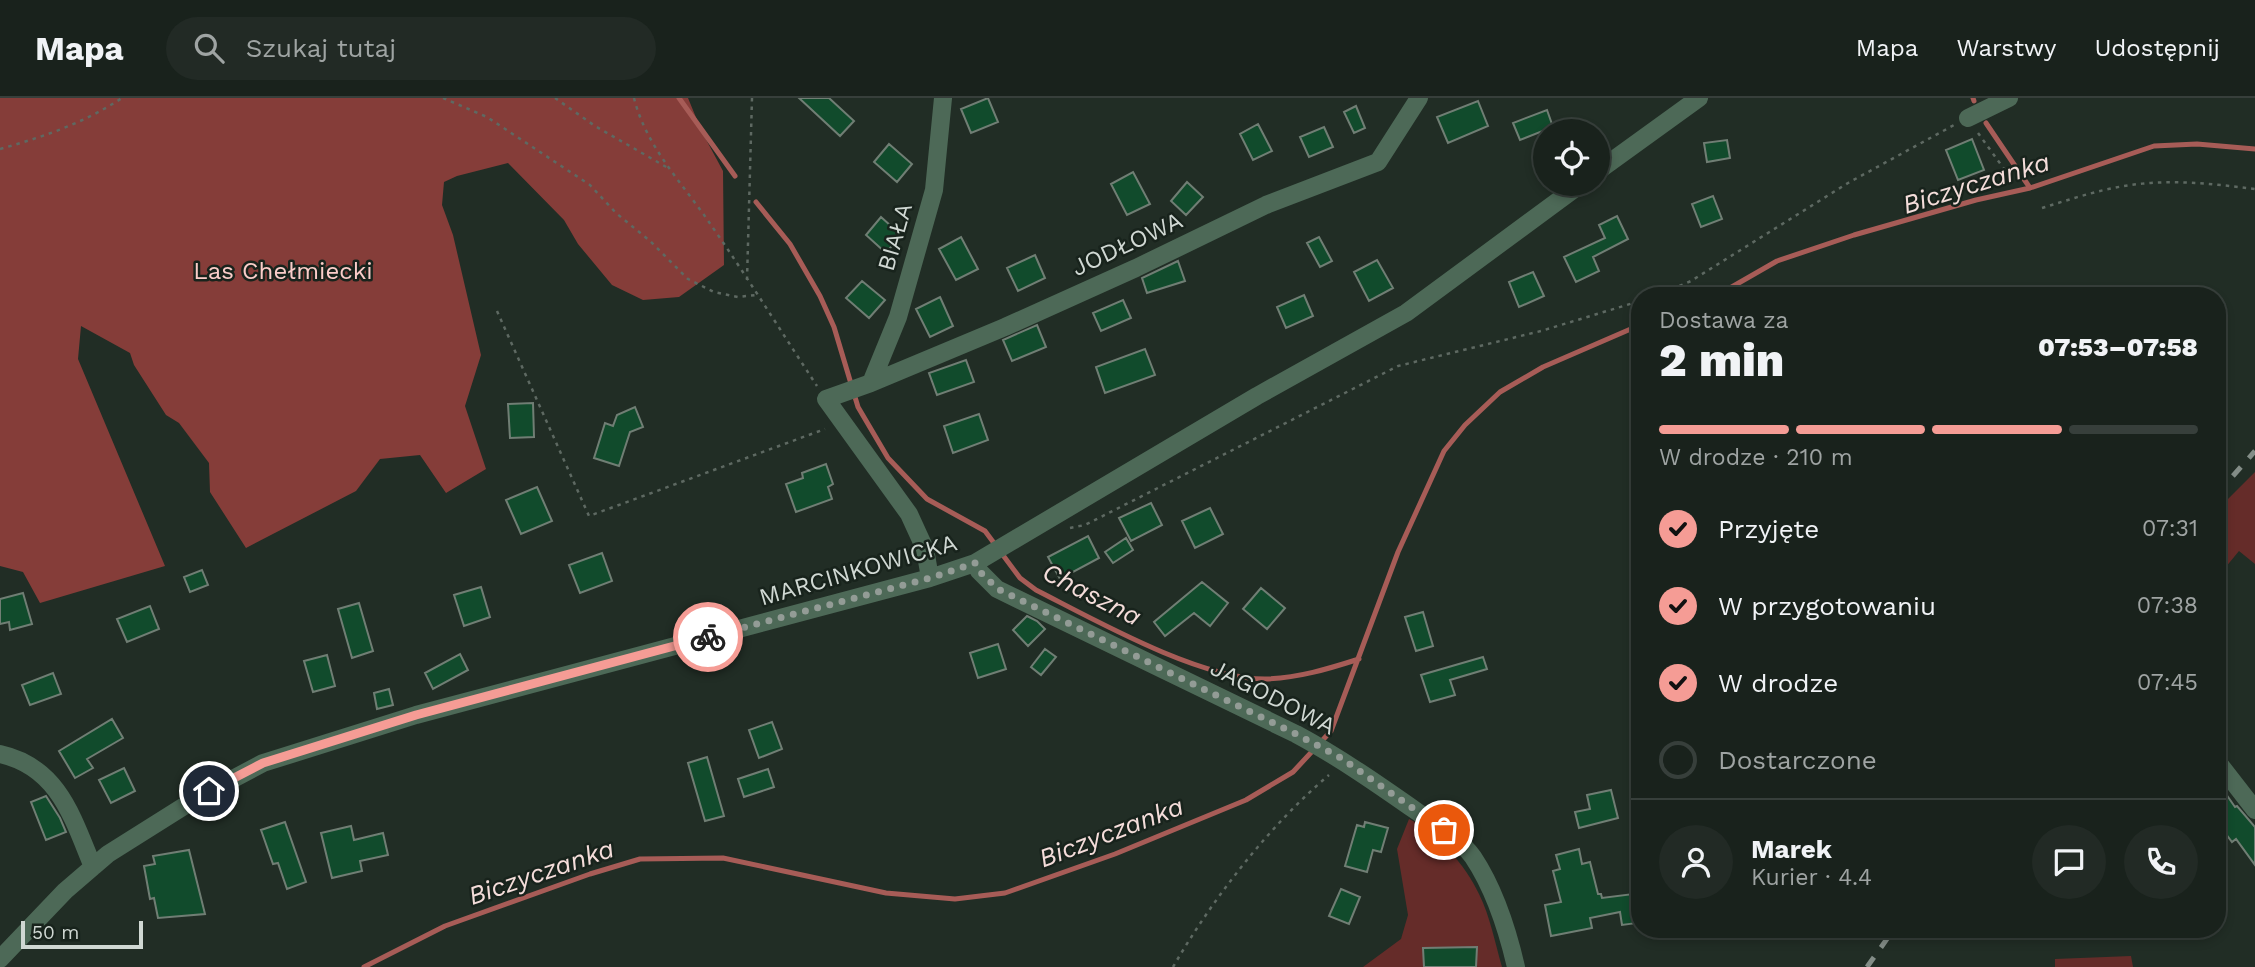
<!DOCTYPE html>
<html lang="pl">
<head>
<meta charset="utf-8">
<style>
	:root { --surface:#19221c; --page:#222a25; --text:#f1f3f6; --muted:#9fa4a3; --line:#373f3b; --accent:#f59c95 }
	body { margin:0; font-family:"Work Sans",sans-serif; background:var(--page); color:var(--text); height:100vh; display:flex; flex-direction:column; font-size:26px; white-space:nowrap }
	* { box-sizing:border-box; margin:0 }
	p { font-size:23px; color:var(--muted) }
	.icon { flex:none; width:38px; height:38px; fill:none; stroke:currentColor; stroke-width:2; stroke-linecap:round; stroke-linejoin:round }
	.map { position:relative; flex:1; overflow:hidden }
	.side { position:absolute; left:1631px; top:189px; width:595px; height:651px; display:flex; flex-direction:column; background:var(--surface); border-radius:28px; box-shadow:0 4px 10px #0003,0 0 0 2px var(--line) }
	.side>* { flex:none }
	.fabs { position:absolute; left:1533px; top:21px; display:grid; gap:14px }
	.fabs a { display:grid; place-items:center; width:77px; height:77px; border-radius:50%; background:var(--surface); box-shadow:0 4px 10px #0003,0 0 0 2px var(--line); font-size:35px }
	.scale { position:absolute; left:21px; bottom:18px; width:122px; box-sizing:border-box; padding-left:7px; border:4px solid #d0d8d3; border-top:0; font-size:19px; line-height:24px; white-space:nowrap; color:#d0d8d3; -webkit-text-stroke:5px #18231c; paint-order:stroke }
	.pin { position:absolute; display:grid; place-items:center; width:60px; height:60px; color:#fff; margin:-30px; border:4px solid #fff; border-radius:50%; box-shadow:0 2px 7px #0007 }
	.courier { position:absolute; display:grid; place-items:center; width:70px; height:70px; margin:-35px; border:5px solid #f59c95; border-radius:50%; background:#fff; color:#222; box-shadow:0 2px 9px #0007 }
	.headline em { font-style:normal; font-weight:800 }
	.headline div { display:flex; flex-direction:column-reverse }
	.headline { display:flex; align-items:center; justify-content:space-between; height:119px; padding:0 28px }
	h1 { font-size:46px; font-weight:800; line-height:52px }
	.bar { display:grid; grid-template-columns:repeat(4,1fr); gap:10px 7px; align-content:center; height:84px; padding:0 28px }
	.bar i { height:9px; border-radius:5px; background:var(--line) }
	.bar .on { background:var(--accent) }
	.bar p { grid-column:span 4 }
	.line { display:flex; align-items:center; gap:18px; padding:0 28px; border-top:2px solid var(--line) }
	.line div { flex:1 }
	.round { display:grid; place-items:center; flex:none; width:74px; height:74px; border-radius:37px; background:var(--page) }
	ol { padding:0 28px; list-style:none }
	li { display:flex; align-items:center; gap:21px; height:77px }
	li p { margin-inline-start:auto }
	li .icon { padding:7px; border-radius:50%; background:var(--accent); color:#111; stroke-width:4 }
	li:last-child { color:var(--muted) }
	li i { width:38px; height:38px; border:4px solid var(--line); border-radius:50% }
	header { display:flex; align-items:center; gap:42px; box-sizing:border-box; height:98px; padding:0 35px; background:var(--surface); border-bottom:2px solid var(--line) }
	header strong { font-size:33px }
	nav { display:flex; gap:38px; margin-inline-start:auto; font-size:24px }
	.search { width:490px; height:63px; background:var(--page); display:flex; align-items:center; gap:18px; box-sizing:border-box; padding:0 24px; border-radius:38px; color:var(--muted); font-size:26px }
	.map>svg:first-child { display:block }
	.green { fill:#652c29 }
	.forest { fill:#853d39 }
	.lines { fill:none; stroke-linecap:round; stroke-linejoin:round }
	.stream { stroke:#a75c57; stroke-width:5 }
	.building { fill:#114b2c; stroke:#707e74; stroke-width:2 }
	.path { stroke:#5e6962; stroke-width:2.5; stroke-dasharray:3.5 5; stroke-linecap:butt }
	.minor { stroke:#4d6957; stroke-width:18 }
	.rail { stroke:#838d87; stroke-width:5; stroke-dasharray:12 12; stroke-linecap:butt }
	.done { stroke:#939c96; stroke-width:7; stroke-dasharray:0 12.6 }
	.route { stroke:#f59c95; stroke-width:9 }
	.labels { text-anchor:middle; stroke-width:5; stroke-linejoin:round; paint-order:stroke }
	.street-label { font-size:24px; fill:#d0d8d3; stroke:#18231c }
	.park-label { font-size:24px; fill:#fbcdc9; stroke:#18231c }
	.water-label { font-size:26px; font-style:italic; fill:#f4ddda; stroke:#18231c }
</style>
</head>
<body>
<header>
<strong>Mapa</strong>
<div class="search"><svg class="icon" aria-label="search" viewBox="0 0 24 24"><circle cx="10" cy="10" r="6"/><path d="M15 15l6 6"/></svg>Szukaj tutaj</div>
<nav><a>Mapa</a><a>Warstwy</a><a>Udostępnij</a></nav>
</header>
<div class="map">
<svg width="2255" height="869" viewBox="0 0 2255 869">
	<rect width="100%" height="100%" fill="#212d25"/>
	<path class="green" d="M 2255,374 L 2255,466 L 2239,453 L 2225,470 L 2217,474 L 2217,412 Z
		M 1409,721 C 1437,734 1466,768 1479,796 C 1490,818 1495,845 1502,869 L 1363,869 L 1401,841 L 1408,817 L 1397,751 Z
		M 2131,858 L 2133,869 L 2055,869 L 2055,861 Z"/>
	<path class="forest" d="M 0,0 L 688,0 L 702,34 L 723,73 L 724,167 L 679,199 L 643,202 L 612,187 L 578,146 L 564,122 L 508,65 L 457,78 L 444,84 L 442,107 L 453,137 L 481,257 L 465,308 L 486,371 L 446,395 L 420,357 L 380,361 L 356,393 L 246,450 L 210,394 L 209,365 L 179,325 L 166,317 L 134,267 L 130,255 L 81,228 L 78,261 L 165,468 L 40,505 L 23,474 L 0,468 Z"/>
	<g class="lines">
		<path class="stream" d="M 679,0 L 735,78
			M 1973,0 L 1974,3
			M 1986,25 L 2030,90
			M 756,104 L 790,146 L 820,198 L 834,229 L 858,309 L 888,360 L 927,401 L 985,433 L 1020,480 L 1036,492 C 1095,522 1199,581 1265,581 C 1298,580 1328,571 1359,561
			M 1716,198 L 1777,163 L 1854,137 L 1976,102 L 2030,90 L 2154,48 L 2197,46 L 2255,51
			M 364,869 L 445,828 L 590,776 L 640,761 L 723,760 L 886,795 L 955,801 L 1005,795 L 1115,756 L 1246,702 L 1293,674 L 1331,633 L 1398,454 L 1444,353 L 1465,327 L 1500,294 L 1543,269 L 1640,227"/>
	</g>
	<path class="building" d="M 799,0 L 829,0 L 854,23 L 840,38 Z
		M 988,0 L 998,24 L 971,35 L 961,11 Z
		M 1478,3 L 1488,28 L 1448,45 L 1437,19 Z
		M 1356,8 L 1365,30 L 1354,35 L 1344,14 Z
		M 1547,12 L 1553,29 L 1520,42 L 1513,25 Z
		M 1258,26 L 1272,53 L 1253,62 L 1240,36 Z
		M 1324,29 L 1333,49 L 1309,59 L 1300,39 Z
		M 1972,41 L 1984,72 L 1958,82 L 1946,52 Z
		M 1727,42 L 1730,60 L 1707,64 L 1704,45 Z
		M 889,46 L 912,66 L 897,84 L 874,64 Z
		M 1133,74 L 1150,106 L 1127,117 L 1111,86 Z
		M 1187,84 L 1203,99 L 1186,117 L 1171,103 Z
		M 1713,98 L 1722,121 L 1701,129 L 1692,106 Z
		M 1617,118 L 1628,141 L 1593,159 L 1599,173 L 1576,184 L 1564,159 L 1605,140 L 1599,127 Z
		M 881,119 L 901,137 L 886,155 L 866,137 Z
		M 961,139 L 978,171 L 956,182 L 939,151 Z
		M 1319,139 L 1332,163 L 1320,169 L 1307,145 Z
		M 1035,157 L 1045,180 L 1018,193 L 1007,170 Z
		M 1377,162 L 1393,190 L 1369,203 L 1354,174 Z
		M 1178,163 L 1185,183 L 1147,195 L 1142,180 Z
		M 1533,174 L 1544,198 L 1519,209 L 1509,184 Z
		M 862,183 L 885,202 L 869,220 L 846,200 Z
		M 1304,197 L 1313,218 L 1286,230 L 1277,209 Z
		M 940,199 L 953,228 L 930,239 L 916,211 Z
		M 1123,202 L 1131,220 L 1101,233 L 1093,215 Z
		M 1037,227 L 1046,249 L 1012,263 L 1003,242 Z
		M 1145,251 L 1155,277 L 1105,295 L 1096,269 Z
		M 966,262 L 974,284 L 937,297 L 929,275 Z
		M 533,305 L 534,339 L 510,340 L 508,306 Z
		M 635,309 L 643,329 L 630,334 L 619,368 L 594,360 L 605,325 L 613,328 L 617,317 Z
		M 979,316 L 988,342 L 953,355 L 944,328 Z
		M 826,366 L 833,386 L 828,389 L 832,401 L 796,414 L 786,386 L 803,380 L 802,375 Z
		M 537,389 L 552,423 L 521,436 L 506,402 Z
		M 1151,405 L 1162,427 L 1131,443 L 1119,420 Z
		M 1210,410 L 1223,436 L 1195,450 L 1182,423 Z
		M 1088,438 L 1099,460 L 1060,481 L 1048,459 Z
		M 1126,440 L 1133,452 L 1113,465 L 1105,454 Z
		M 602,455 L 612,483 L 580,495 L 569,467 Z
		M 202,472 L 208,487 L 190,494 L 184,479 Z
		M 1202,484 L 1228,505 L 1210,528 L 1194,515 L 1165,538 L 1154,524 Z
		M 481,489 L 490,519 L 464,528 L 454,497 Z
		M 1261,490 L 1285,510 L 1267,531 L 1243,511 Z
		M 23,495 L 32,526 L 10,532 L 9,524 L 0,526 L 0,501 Z
		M 359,505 L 373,553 L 352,560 L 338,511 Z
		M 150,508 L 159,531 L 127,544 L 117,521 Z
		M 1423,514 L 1433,548 L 1416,553 L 1405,519 Z
		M 1027,518 L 1037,523 L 1045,531 L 1028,548 L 1013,532 Z
		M 998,546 L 1006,571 L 978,580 L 970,555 Z
		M 1045,551 L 1056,559 L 1041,577 L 1031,569 Z
		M 460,556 L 468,572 L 433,591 L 425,575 Z
		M 327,557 L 335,588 L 313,594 L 304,563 Z
		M 1483,559 L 1487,571 L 1450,582 L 1455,597 L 1430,604 L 1421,577 Z
		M 53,575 L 61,596 L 30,607 L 22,587 Z
		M 389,591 L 393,607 L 377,611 L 374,595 Z
		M 112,621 L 123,640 L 87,661 L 93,670 L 75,680 L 59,653 Z
		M 772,624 L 782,651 L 759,660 L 749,632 Z
		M 707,659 L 724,718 L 705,723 L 688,665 Z
		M 124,670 L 135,693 L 111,705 L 99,682 Z
		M 768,671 L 774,689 L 744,699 L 738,681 Z
		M 2217,683 L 2235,709 L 2237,708 L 2255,729 L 2255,767 L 2236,741 L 2232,744 L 2217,724 Z
		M 1611,692 L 1618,720 L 1579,730 L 1575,714 L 1590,711 L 1587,697 Z
		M 46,698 L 60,720 L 66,734 L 46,742 L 31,704 Z
		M 285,724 L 306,784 L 287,791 L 278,765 L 273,766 L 261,732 Z
		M 1365,724 L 1388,730 L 1381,754 L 1373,752 L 1367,774 L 1345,768 L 1357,727 L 1364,729 Z
		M 351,728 L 354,742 L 383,735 L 388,757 L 360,763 L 362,773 L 332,780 L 321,735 Z
		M 1579,751 L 1582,766 L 1590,764 L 1598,796 L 1601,796 L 1602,800 L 1633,796 L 1637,825 L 1622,827 L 1620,814 L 1590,820 L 1592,830 L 1551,838 L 1545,807 L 1561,804 L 1553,773 L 1560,771 L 1556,757 Z
		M 189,752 L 205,816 L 158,820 L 154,800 L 150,801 L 144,768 L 155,766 L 153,758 Z
		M 1341,791 L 1360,799 L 1349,826 L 1329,818 Z
		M 1477,849 L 1476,869 L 1424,869 L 1423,850 Z"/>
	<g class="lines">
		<path class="path" d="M 443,0 L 487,19 L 590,87 L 616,115 L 650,143 L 688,181 L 714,194 L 738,199 L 756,197
			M 555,0 L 595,28 L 668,70
			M 634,0 C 646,49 684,87 711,127 C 748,180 782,235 817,288
			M 1978,35 L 2007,75
			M 0,51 C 43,39 84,25 122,0
			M 2042,110 C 2071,101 2101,91 2131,87 C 2172,81 2214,86 2255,91
			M 747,182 L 752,0
			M 1656,198 L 1691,183 L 1848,85 L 1954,27
			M 497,213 L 589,418 L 825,331
			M 1070,430 L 1085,427 L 1398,268 L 1541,233 L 1640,203
			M 1173,869 C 1213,800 1269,728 1329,677"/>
		<path class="minor" d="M 1968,20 L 2009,0
			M 1598,73 L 1699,0
			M 871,285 L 898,219 L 934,92 L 943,0
			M 975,465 L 979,473 L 997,491 L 1296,636 C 1339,659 1379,687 1419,715 C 1437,727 1460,741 1473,759 C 1495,792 1507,830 1516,869
			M 930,480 L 925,451 L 909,416 L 826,301 L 871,285 L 1005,229 L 1136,170 L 1266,107 L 1378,64 L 1419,0
			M 0,656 C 59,669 73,721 93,769
			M 2217,663 L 2255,712
			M 0,861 L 65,793 L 108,756 L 197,700 L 263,665 L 416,617 L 930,480 L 975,465 L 1257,298 L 1406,215 L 1581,86"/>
		<path class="rail" d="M 2217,396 L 2255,353
			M 1867,869 L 1894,831"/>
	</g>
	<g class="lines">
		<path class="done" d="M 708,539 L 930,480 L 975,465 L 979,473 L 998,491 L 1296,636 L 1341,660 L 1444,732"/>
		<path class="route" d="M 209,693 L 263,665 L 416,617 L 708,539"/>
	</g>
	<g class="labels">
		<g class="street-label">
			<text transform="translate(895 139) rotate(-74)" y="8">BIAŁA</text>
			<text transform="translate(1127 146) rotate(-25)" y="8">JODŁOWA</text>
			<text transform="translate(858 472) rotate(-16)" y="8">MARCINKOWICKA</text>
			<text transform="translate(1273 599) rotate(27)" y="8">JAGODOWA</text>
		</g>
		<g class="park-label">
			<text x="283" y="181">Las Chełmiecki</text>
		</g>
		<g class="water-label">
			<text transform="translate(1976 85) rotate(-17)" y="9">Biczyczanka</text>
			<text transform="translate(1092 496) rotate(27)" y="9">Chaszna</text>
			<text transform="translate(1111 734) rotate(-21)" y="9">Biczyczanka</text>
			<text transform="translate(541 774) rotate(-19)" y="9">Biczyczanka</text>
		</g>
	</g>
</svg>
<div class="fabs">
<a><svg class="icon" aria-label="locate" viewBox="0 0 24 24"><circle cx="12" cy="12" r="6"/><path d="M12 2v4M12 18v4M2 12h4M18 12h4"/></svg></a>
</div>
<div class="scale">50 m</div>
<div class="pin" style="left:1444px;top:732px;background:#ea580c"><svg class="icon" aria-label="bag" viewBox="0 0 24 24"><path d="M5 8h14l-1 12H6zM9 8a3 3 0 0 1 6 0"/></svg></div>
<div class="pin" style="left:209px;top:693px;background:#1f2937"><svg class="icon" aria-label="home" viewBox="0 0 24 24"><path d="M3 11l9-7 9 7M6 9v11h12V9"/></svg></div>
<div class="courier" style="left:708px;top:539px"><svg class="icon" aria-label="bike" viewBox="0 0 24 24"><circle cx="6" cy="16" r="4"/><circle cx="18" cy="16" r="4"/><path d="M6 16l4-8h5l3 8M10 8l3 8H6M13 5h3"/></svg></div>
<section class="side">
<div class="headline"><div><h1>2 min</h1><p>Dostawa za</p></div><em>07:53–07:58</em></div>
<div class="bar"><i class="on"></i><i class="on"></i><i class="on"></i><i></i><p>W drodze · 210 m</p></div>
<ol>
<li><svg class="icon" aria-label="check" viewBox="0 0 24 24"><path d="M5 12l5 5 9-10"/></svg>Przyjęte<p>07:31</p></li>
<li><svg class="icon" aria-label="check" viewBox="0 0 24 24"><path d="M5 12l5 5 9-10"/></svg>W przygotowaniu<p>07:38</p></li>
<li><svg class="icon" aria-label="check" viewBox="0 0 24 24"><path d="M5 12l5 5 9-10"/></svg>W drodze<p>07:45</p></li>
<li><i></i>Dostarczone</li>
</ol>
<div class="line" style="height:126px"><a class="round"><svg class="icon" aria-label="person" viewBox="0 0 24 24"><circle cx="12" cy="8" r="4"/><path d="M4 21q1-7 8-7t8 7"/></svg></a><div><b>Marek</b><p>Kurier · 4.4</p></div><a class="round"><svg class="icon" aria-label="chat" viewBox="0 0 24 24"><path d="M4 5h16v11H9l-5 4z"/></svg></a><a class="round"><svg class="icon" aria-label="phone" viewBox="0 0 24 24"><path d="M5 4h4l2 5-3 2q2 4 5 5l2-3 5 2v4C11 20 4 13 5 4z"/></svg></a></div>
</section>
</div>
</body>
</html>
